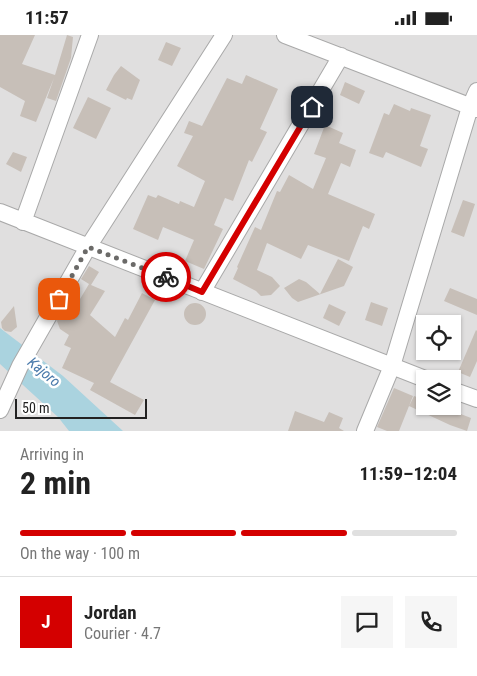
<!DOCTYPE html>
<html lang="en">
<head>
<meta charset="utf-8">
<style>
	:root { --surface:#fff; --page:#f6f6f6; --text:#222; --muted:#767676; --line:#e0e0e0; --accent:#d40000 }
	body { margin:0; font-family:"Roboto Condensed",sans-serif; background:var(--page); color:var(--text); height:100vh; display:flex; flex-direction:column; font-size:19px; white-space:nowrap }
	* { box-sizing:border-box; margin:0 }
	p { font-size:16px; color:var(--muted) }
	.icon { flex:none; width:28px; height:28px; fill:none; stroke:currentColor; stroke-width:2; stroke-linecap:round; stroke-linejoin:round }
	.map { position:relative; height:396px; overflow:hidden }
	.panel { display:flex; flex-direction:column; background:var(--surface); flex:1 }
	.panel>* { flex:none }
	.controls { position:absolute; left:416px; top:280px; display:grid; gap:10px }
	.controls a { display:grid; place-items:center; width:45px; height:45px; border-radius:0px; background:var(--surface); box-shadow:0 1px 4px #0004; font-size:25px }
	.scale { position:absolute; left:15px; bottom:12px; width:132px; box-sizing:border-box; padding-left:5px; border:2px solid #222; border-top:0; font-size:14px; line-height:18px; white-space:nowrap; color:#222; -webkit-text-stroke:4px #fff; paint-order:stroke }
	.pin { position:absolute; display:grid; place-items:center; width:42px; height:42px; color:#fff; margin:-21px; border-radius:10px; box-shadow:0 2px 8px #0006 }
	.courier { position:absolute; display:grid; place-items:center; width:50px; height:50px; margin:-25px; border:4px solid #d40000; border-radius:50%; background:#fff; color:#222; box-shadow:0 1px 6px #0007 }
	.summary em { font-style:normal; font-weight:700 }
	.summary div { display:flex; flex-direction:column-reverse }
	.summary { display:flex; align-items:center; justify-content:space-between; height:85px; padding:0 20px }
	h1 { font-size:32px; font-weight:700; line-height:38px }
	.bar { display:grid; grid-template-columns:repeat(4,1fr); gap:8px 5px; align-content:center; height:60px; padding:0 20px }
	.bar i { height:6px; border-radius:4px; background:var(--line) }
	.bar .selected { background:var(--accent) }
	.bar p { grid-column:span 4 }
	.line { display:flex; align-items:center; gap:12px; padding:0 20px; border-top:1px solid var(--line) }
	.line div { flex:1 }
	.round { display:grid; place-items:center; flex:none; width:52px; height:52px; border-radius:0px; background:var(--page) }
	.status { display:flex; justify-content:space-between; align-items:center; height:35px; padding:0 25px; background:var(--surface); direction:ltr }
	.status svg { height:14px; fill:currentColor }
	.map>svg:first-child { display:block }
	.residential { fill:#e0dfdf; fill-rule:evenodd }
	.water { fill:#aad3df }
	.building { fill:#c7bfb8 }
	.lines { fill:none; stroke-linecap:round; stroke-linejoin:round }
	.minor-casing { stroke:#a9a9a9; stroke-width:18 }
	.minor { stroke:#fff; stroke-width:16 }
	.done { stroke:#6b6a68; stroke-width:5; stroke-dasharray:0 9 }
	.route { stroke:#d40000; stroke-width:6 }
	.labels { text-anchor:middle; stroke-width:5; stroke-linejoin:round; paint-order:stroke }
	.water-label { font-size:15px; font-style:italic; fill:#4a7aab; stroke:#fff }
</style>
</head>
<body>
<div class="status"><b>11:57</b><svg viewBox="0 0 49 12"><path d="M0 12V9h3v3zM5 12V6h3v6zM10 12V3h3v9zM15 12V0h3v12zM26 1h20v11H26zM47 4h2v5h-2z"/></svg></div>
<div class="map">
<svg width="477" height="396" viewBox="0 0 477 396">
	<rect width="100%" height="100%" fill="#f2efe9"/>
	<path class="residential" d="M 0,0 L 477,0 L 477,396 L 0,396 ZM 425,289 L 452,289 L 452,316 L 425,316 ZM 425,344 L 452,344 L 452,371 L 425,371 Z"/>
	<path class="water" d="M 0,293 L 63,341 L 123,396 L 69,396 L 58,382 L 0,329 Z"/>
	<path class="building" d="M 0,0 L 35,0 L 22,29 L 55,40 L 67,0 L 73,2 L 71,23 L 56,66 L 47,63 L 54,43 L 36,87 L 20,81 L 25,66 L 0,52 Z
		M 166,7 L 181,13 L 172,31 L 158,25 Z
		M 121,31 L 140,45 L 132,65 L 127,63 L 126,65 L 106,55 L 114,40 Z
		M 246,40 L 278,54 L 260,94 L 267,97 L 252,127 L 249,125 L 233,166 L 225,163 L 214,190 L 223,194 L 204,234 L 185,226 L 194,205 L 163,192 L 158,205 L 133,194 L 148,160 L 156,163 L 158,160 L 179,169 L 180,166 L 194,172 L 205,146 L 177,131 L 193,101 L 184,98 L 189,86 L 202,91 L 227,43 L 242,49 Z
		M 345,47 L 365,56 L 359,69 L 340,60 Z
		M 88,62 L 111,73 L 96,104 L 73,93 Z
		M 394,69 L 410,76 L 411,73 L 431,80 L 420,111 L 428,114 L 421,132 L 386,117 L 383,123 L 369,118 L 384,78 L 389,80 Z
		M 325,90 L 343,98 L 339,108 L 356,115 L 350,132 L 341,128 L 328,159 L 375,179 L 369,194 L 363,191 L 349,226 L 308,210 L 301,224 L 267,208 L 257,235 L 272,242 L 280,251 L 271,260 L 261,261 L 256,256 L 233,244 L 238,233 L 237,232 L 255,192 L 261,195 L 277,156 L 280,157 L 289,140 L 313,154 L 326,123 L 314,119 Z
		M 13,117 L 27,122 L 21,137 L 6,129 Z
		M 463,165 L 475,169 L 464,202 L 451,197 Z
		M 338,224 L 353,232 L 344,251 L 298,267 L 292,263 L 284,253 L 299,244 L 306,247 L 320,259 Z
		M 89,231 L 99,237 L 91,250 L 105,256 L 90,280 L 115,302 L 125,283 L 128,285 L 142,258 L 155,265 L 110,347 L 144,365 L 135,380 L 90,355 L 94,348 L 62,333 L 71,313 L 64,310 L 69,300 L 60,294 L 57,286 L 62,277 L 74,274 L 89,249 L 81,244 Z
		M 450,253 L 477,264 L 477,280 L 444,266 Z
		M 371,267 L 388,273 L 382,291 L 365,285 Z
		M184 279a11 11 0 1 1 22 0a11 11 0 1 1-22 0Z
		M 329,269 L 346,277 L 339,291 L 323,283 Z
		M 14,271 L 17,292 L 11,297 L 5,296 L 2,293 L 1,287 Z
		M 476,295 L 477,296 L 477,326 L 470,342 L 458,337 Z
		M 394,353 L 413,361 L 399,396 L 387,396 L 377,392 Z
		M 414,361 L 425,365 L 425,371 L 440,371 L 471,383 L 467,396 L 450,390 L 409,371 Z
		M 295,376 L 324,387 L 329,377 L 343,383 L 339,393 L 344,396 L 288,396 Z"/>
	<g class="lines">
		<defs>
			<path id="minor" d="M 285,0 L 477,74
				M 0,177 L 425,344
				M 23,187 L 90,0
				M 202,257 L 341,21
				M 452,355 L 477,364
				M 0,375 L 20,331 L 88,212 L 224,0
				M 365,396 L 392,331 L 470,72 L 477,56"/>
		</defs>
		<use href="#minor" class="minor-casing"/>
		<use href="#minor" class="minor"/>
	</g>
	<g class="lines">
		<path class="done" d="M 59,264 L 88,212 L 166,242"/>
		<path class="route" d="M 166,242 L 202,257 L 312,72"/>
	</g>
	<g class="labels">
		<g class="water-label">
			<text transform="translate(44 337) rotate(40)" y="5">Kajoro</text>
		</g>
	</g>
</svg>
<div class="controls">
<a><svg class="icon" aria-label="locate" viewBox="0 0 24 24"><circle cx="12" cy="12" r="6"/><path d="M12 2v4M12 18v4M2 12h4M18 12h4"/></svg></a>
<a><svg class="icon" aria-label="layers" viewBox="0 0 24 24"><path d="M12 4l9 5-9 5-9-5zM3 14l9 5 9-5"/></svg></a>
</div>
<div class="scale">50 m</div>
<div class="pin" style="left:59px;top:264px;background:#ea580c"><svg class="icon" aria-label="bag" viewBox="0 0 24 24"><path d="M5 8h14l-1 12H6zM9 8a3 3 0 0 1 6 0"/></svg></div>
<div class="pin" style="left:312px;top:72px;background:#1f2937"><svg class="icon" aria-label="home" viewBox="0 0 24 24"><path d="M3 11l9-7 9 7M6 9v11h12V9"/></svg></div>
<div class="courier" style="left:166px;top:242px"><svg class="icon" aria-label="bike" viewBox="0 0 24 24"><circle cx="6" cy="16" r="4"/><circle cx="18" cy="16" r="4"/><path d="M6 16l4-8h5l3 8M10 8l3 8H6M13 5h3"/></svg></div>
</div>
<section class="panel">
<div class="summary"><div><h1>2 min</h1><p>Arriving in</p></div><em>11:59–12:04</em></div>
<div class="bar"><i class="selected"></i><i class="selected"></i><i class="selected"></i><i></i><p>On the way · 100 m</p></div>
<div class="line" style="height:90px"><b class="round" style="background:var(--accent);color:#fff">J</b><div><b>Jordan</b><p>Courier · 4.7</p></div><a class="round"><svg class="icon" aria-label="chat" viewBox="0 0 24 24"><path d="M4 5h16v11H9l-5 4z"/></svg></a><a class="round"><svg class="icon" aria-label="phone" viewBox="0 0 24 24"><path d="M5 4h4l2 5-3 2q2 4 5 5l2-3 5 2v4C11 20 4 13 5 4z"/></svg></a></div>
</section>
</body>
</html>
